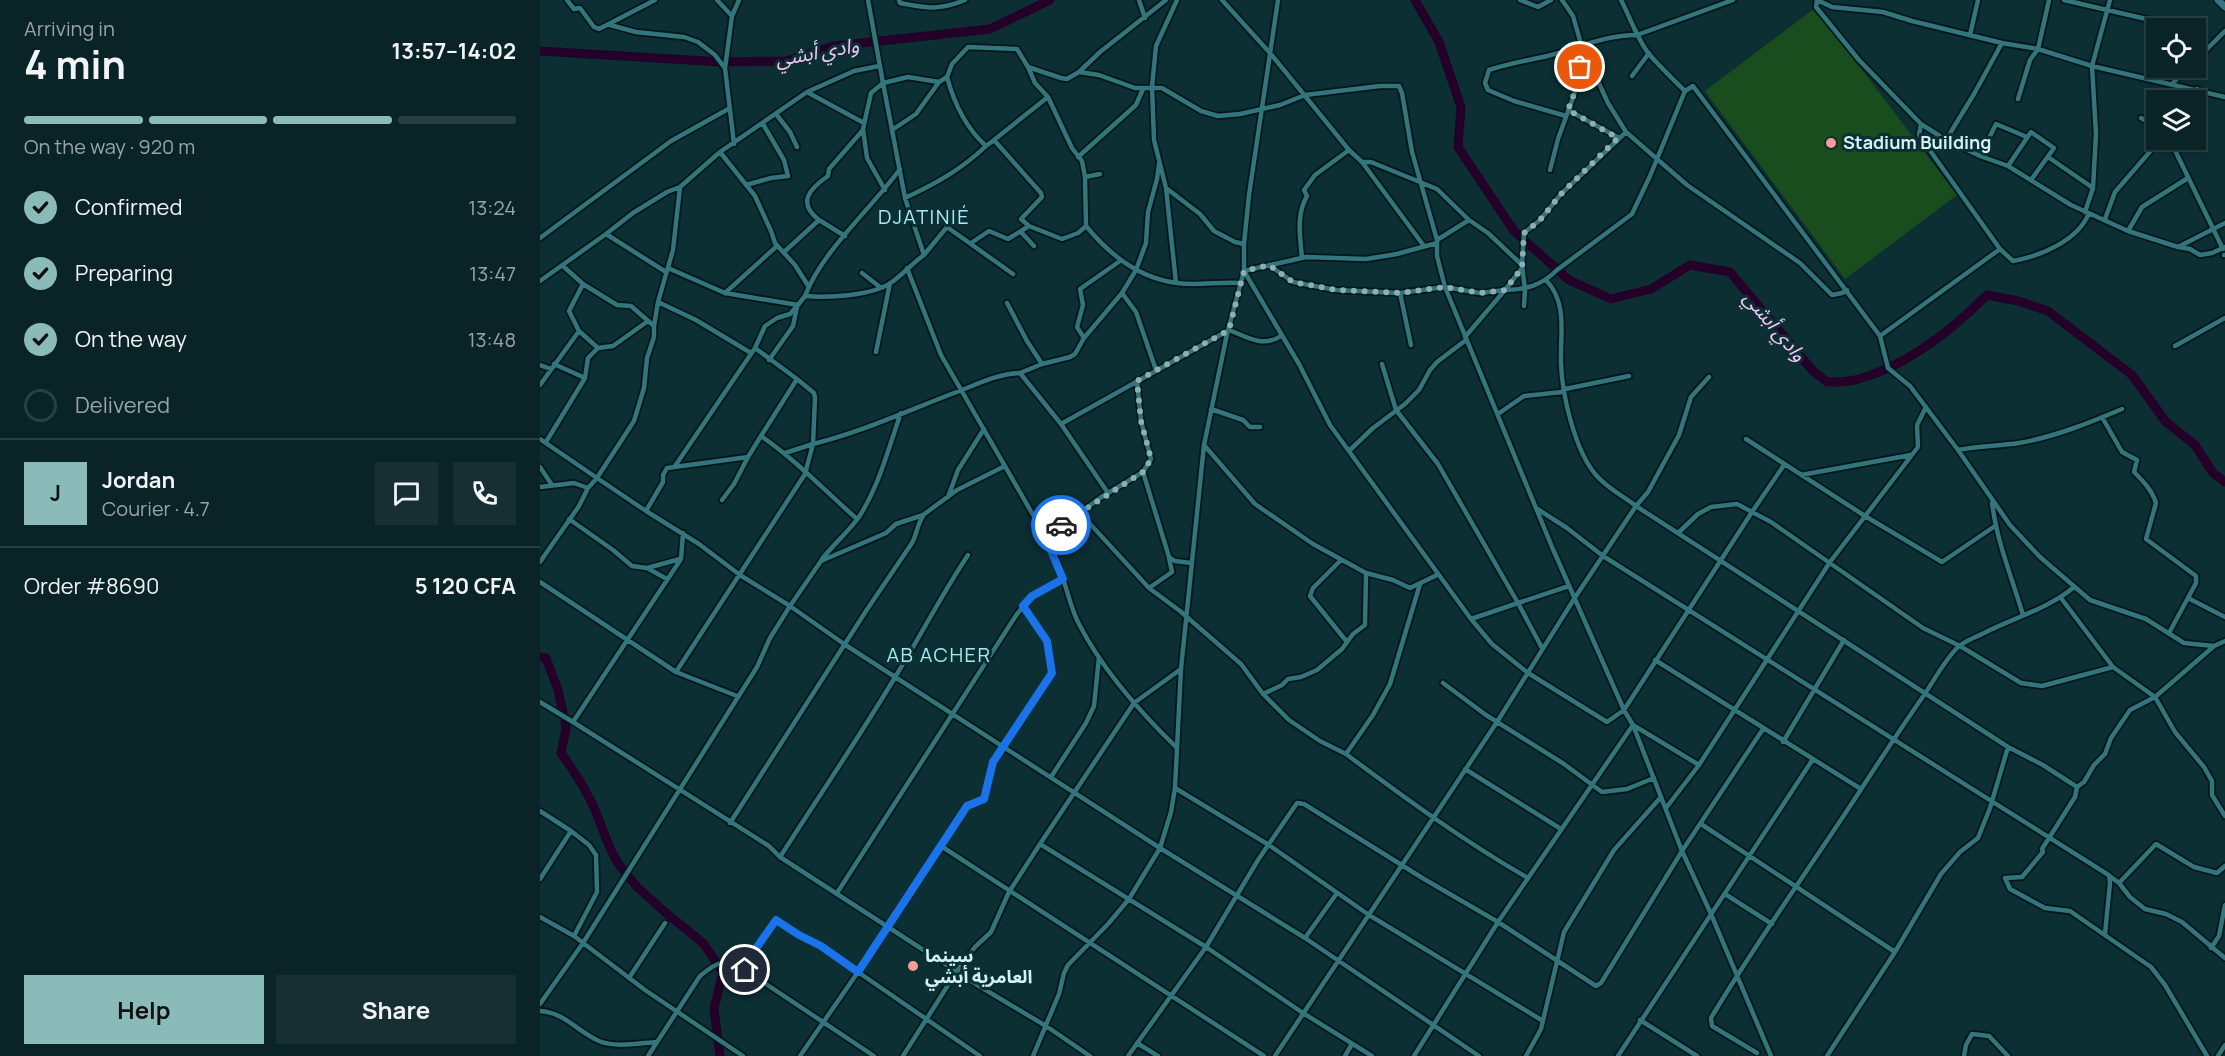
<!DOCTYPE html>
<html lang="en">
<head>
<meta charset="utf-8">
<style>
	:root { --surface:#092326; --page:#172f32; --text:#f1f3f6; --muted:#99a4a7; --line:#294043; --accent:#8bbbb9 }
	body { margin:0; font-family:Manrope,"Noto Sans Arabic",sans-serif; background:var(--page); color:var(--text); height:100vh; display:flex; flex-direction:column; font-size:22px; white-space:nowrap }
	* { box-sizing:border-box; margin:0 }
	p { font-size:20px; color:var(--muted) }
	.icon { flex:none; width:33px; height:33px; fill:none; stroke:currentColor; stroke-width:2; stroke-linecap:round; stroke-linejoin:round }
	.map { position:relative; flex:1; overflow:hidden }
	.panel { display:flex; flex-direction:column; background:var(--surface); width:540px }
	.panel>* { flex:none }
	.buttons { position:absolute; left:1606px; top:18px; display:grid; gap:12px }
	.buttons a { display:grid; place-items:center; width:60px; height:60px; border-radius:0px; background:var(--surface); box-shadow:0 3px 9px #0003,0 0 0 2px var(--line); font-size:30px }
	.pin { position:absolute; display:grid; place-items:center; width:51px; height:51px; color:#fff; margin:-26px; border:3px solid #fff; border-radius:50%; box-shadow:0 2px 6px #0007 }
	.courier { position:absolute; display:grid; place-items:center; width:60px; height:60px; margin:-30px; border:4px solid #1a73e8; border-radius:50%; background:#fff; color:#222; box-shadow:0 2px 8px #0007 }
	.head em { font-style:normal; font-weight:700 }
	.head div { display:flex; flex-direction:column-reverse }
	.head { display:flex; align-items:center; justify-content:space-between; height:102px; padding:0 24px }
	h1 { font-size:39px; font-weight:700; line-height:45px }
	.bar { display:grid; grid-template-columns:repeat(4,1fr); gap:9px 6px; align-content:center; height:72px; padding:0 24px }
	.bar i { height:8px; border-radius:4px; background:var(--line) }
	.bar .on { background:var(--accent) }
	.bar p { grid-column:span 4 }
	.line { display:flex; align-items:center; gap:15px; padding:0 24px; border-top:2px solid var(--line) }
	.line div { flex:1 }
	.round { display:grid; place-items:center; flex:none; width:63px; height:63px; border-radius:0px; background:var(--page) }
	ol { padding:0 24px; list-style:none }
	li { display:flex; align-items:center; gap:18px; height:66px }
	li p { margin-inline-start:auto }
	li .icon { padding:6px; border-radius:50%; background:var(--accent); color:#111; stroke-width:4 }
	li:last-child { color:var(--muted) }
	li i { width:33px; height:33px; border:3px solid var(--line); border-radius:50% }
	.action { display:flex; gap:12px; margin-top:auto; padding:12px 24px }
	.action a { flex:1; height:69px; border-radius:0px; background:var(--accent); color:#111; font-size:24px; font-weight:700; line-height:69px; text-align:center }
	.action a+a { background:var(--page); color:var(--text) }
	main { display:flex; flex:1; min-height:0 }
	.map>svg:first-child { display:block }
	.green { fill:#1a4d1e }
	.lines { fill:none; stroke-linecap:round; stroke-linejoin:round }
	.river { stroke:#240028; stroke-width:9 }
	.street-casing { stroke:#031618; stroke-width:8 }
	.secondary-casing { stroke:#031618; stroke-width:10 }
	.street { stroke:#33757c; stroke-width:4.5 }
	.secondary { stroke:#33757c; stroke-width:7 }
	.done { stroke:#8daeb2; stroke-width:6; stroke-dasharray:0 10.8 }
	.route { stroke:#1a73e8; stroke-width:8 }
	.poi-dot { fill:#f59c95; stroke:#0c2f33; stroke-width:2 }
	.labels { text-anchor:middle; stroke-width:6; stroke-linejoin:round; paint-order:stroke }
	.poi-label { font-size:18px; font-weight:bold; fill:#d2f2f6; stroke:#0c2f33; text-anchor:start }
	.water-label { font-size:20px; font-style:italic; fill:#f5c4f8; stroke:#0c2f33 }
	.neighbourhood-label { font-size:20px; letter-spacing:1.5px; fill:#a6e9f0; stroke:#0c2f33 }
</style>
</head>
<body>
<main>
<section class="panel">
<div class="head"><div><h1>4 min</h1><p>Arriving in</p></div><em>13:57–14:02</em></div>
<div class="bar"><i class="on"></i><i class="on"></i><i class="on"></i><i></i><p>On the way · 920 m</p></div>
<ol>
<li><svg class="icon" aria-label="check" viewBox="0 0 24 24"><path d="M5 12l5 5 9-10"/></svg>Confirmed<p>13:24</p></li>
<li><svg class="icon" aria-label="check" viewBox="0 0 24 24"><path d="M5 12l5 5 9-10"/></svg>Preparing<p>13:47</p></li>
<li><svg class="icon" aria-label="check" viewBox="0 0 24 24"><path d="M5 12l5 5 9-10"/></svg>On the way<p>13:48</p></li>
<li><i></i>Delivered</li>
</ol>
<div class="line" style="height:108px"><b class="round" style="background:var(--accent);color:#111">J</b><div><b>Jordan</b><p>Courier · 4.7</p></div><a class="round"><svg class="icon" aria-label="chat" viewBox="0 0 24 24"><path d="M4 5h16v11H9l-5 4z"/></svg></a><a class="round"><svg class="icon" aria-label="phone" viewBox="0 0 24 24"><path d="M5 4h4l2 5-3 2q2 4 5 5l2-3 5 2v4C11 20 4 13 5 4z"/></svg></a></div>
<div class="line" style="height:78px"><div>Order #8690</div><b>5 120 CFA</b></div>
<div class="action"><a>Help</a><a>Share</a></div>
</section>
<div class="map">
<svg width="1685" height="1056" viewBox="0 0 1685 1056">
	<rect width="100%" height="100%" fill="#0c2f33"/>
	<path class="green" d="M 1275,8 L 1417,195 L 1305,279 L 1165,91 Z"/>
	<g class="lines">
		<path class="river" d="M 875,0 L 899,42 L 921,107 L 918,147 L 974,231 L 1029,280 L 1071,299 L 1111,289 L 1150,265 L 1190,272 L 1272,370 L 1287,382 C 1296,382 1306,382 1315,380 C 1366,367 1411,331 1447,295 L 1478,301 L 1508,311 L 1592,375 L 1626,422 L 1655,445 L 1673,473 L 1685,482
			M 0,51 L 182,62 L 246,61 L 294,46 L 450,29 L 510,0
			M 0,657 L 6,658 L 18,690 L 23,712
			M 25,722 L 26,729 L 21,753 C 34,771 46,789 55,810 C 64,831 69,852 83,870
			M 89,877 L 97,887 L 126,913 L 163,943 L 183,972 L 174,1009 L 180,1056"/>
		<defs>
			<path id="street" d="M 27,0 L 34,9 L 40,8 L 54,27 L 59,29 L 115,0
				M 177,0 L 192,16 L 199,0
				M 328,0 L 343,83 L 368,77 L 399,82 L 407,77 L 412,64 L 428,47 L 477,49 L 488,67 L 521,78 L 527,79 L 539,72 L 559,75 L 595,88 L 622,88 L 661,111 L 678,116 L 700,114 L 740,105 L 765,95 L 840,86 L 859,86 L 862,93 L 872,152 L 897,240
				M 359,0 L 360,3 C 386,8 399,11 425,0
				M 599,0 L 605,18
				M 637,0 L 616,46 L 612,87 L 614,140 L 626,188 L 660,214 L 674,231 L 695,242 L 704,244
				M 682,0 L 730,53 L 809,150 L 822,162 L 884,246
				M 980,0 L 998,7 L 1011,0
				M 1022,0 L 1033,16 L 1041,44 L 1068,103 L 1086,132 L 1147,185 L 1260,263 L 1292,295 L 1302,293 L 1307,290
				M 1081,0 C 1090,17 1097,39 1109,54 C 1120,67 1133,79 1145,91
				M 1277,0 L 1276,7 L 1319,60 L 1381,124 L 1406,140 L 1440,156 L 1468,166 L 1531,205 L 1588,231 L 1638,247 L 1650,249 L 1660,255 L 1672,253 L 1685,247
				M 1277,0 L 1292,7 L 1343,12 L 1372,21 L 1462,43 L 1498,49 L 1552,66 L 1685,97
				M 1524,0 L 1615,21 L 1626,28
				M 192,16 L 185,68 L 194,144
				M 70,25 L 96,32 L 144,37 L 158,42 L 175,55 L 184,67
				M 1430,35 L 1438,0
				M 1656,60 L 1685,31
				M 488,67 L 495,83 L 508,97 L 532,148 L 542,161 L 545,177 L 546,226 C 574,260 607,284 653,284 C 669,284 684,282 700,283
				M 539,72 L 560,52 L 626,0
				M 1092,76 L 1109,53
				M 407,77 C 414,103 426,128 446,146 L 454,140
				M 343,83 L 331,93 L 323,129 L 327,158 L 345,190
				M 343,83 L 352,130 L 376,114 L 399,82
				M 1632,84 L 1648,68
				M 267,92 L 324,123
				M 508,97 L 454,140 L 501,193 L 502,197 L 481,219 L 489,226 L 522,239 L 538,233 L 546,226
				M 1478,99 L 1490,60 L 1498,49 L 1509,0
				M 1651,100 L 1657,89
				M 1028,110 L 1079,138
				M 236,114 L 250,132 L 257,147
				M 1026,116 L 974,101 L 948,90 L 945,83 L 949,70 C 967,64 984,61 1003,57 C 1035,50 1062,35 1097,35 L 1193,0
				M 1601,118 L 1617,127
				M 1381,124 L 1379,135 L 1460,249 L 1473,261 C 1500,256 1538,241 1549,213
				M 352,130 L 365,198 C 395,184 422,169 446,146
				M 1406,140 L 1434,94 L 1462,43
				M 1630,140 L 1683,249
				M 1635,150 L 1643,140
				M 180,152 L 215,196 L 231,231 L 235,243 L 255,265 L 269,287
				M 1440,156 L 1456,124 L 1487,137
				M 538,157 L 596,105 L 603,89
				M 1508,157 L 1553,188
				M 822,162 L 831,162 L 897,189 L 929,220 L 948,233 L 982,265
				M 1468,166 L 1491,132 L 1514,148 L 1491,180
				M 1010,170 L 1018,139 L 1034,95 L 1040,67 L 1048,61
				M 545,177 L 560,174
				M 206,185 L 231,178 L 248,176 L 244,160 L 223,124
				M 626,188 L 636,283
				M 365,198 L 384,255 L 407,227 L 473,274
				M 1545,212 L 1553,188 L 1556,134 L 1552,66 L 1570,0
				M 1565,219 L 1575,192 L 1620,140
				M 279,220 C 257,203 269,189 288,176 L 289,169 L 323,130
				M 407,227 L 415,217
				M 1588,231 L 1602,207 L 1648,178
				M 481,232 L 494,246
				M 0,238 L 131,141 L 190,108
				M 431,243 L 449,231 L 468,239 L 489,226
				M 897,243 L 897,256 L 905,287 L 1012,547 L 1084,710 L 1093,725 L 1142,851 L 1171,914 L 1231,1056
				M 1638,247 L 1685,223
				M 244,252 L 279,220 L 305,236
				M 1684,255 L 1685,255
				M 762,258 C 760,236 756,215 767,196 L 764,190 L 775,175 L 809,150
				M 729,265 L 753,282 L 796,290 L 860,293 L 905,287 L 940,293 L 965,290 L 982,268
				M 128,268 L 185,293 L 258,305 L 265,296 C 288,298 333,296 352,282 C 363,274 373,263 384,255
				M 367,268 L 401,355 L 504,534 C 511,548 518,561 522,576 C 528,592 531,609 539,624 C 562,669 600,712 636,747
				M 704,271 L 759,364 L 790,425 L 931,619 L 952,644 L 988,673 L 1067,722 L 1084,710 L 1212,512 L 1244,465
				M 704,271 L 766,257 L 826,259 L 857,254 L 897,243 L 897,240 L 929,220
				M 126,272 L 66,234 L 93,213 L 127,192 L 140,187 L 180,152 L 267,92 L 314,71 L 339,66
				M 322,273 L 340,287
				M 1006,280 C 1028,303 1020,334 1021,363 C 1022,395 1035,451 1056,475 C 1067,488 1083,496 1096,506 L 1468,747 L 1503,765 L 1537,787
				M 0,281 L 66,234
				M 185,293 L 237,246
				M 582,293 L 596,312 L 616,370
				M 860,293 L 871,345
				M 265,296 C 282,251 331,209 360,169
				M 118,302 L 156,320 L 211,353
				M 467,303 L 487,341 L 502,364
				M 984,306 L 985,290 L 982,265 L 984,233 L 1000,220 L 1021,194 L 1086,132
				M 114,326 L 118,302 L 133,250 L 140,187
				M 39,331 L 58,348
				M 1340,336 L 1460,249
				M 925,337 L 965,290 C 986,290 1002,285 1017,270 L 1092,214 L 1110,176 L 1145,91 L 1153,86 L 1340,336 L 1348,368 L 1370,386 L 1418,450 L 1470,525 L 1500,557 L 1550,600 L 1606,619 L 1644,643 L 1674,646 L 1685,641
				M 544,338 L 537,327 L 543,305 L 540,289 L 580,261
				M 1635,346 L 1685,318
				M 215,348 L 257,379 L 221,436
				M 336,352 L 350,283
				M 229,360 L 253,326 L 257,307
				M 14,364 L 45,378
				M 842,364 L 856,410 L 898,464 L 978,603 L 931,619
				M 0,365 L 11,369
				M 480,373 L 502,364 L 530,357 L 535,354 L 544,338 L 582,293 L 596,270 L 606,243 L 608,212 L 617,179 L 619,164
				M 597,381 L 601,421 L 611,459 L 603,472 L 629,557 L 635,561 L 651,563
				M 0,385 L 39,331 L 29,311 L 43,284
				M 671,409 L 703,420 L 710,427 L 720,427
				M 958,414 L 984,396 L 1022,392 L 1025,389 L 1089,376
				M 1562,417 L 1582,452 L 1597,460 L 1594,472 C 1603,481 1612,490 1616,503 L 1606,539 L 1656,576 L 1656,583 L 1629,633
				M 521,424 L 689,330 C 707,337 723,348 741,336
				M 0,439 L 57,478 L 94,421 L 104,388 L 107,358 L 114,337 L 114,326 L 91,306 L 77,305 L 43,284 L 23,266
				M 1206,439 L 1325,516 L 1402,562 L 1455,526
				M 6,442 L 45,378 L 48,358 L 58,348 L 73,346 L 108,321
				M 664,445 L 715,504 L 773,544 L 826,573 L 853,580 L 870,588 L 897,575
				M 810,450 L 833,428 L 865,404 L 879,390 L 890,370 L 897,362 L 926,340
				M 1418,450 C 1438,446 1458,446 1479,443 C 1514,437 1549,423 1582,409
				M 245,453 L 273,444 L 275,398 L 274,393 L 257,379
				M 135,466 L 215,348 L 225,326 L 237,318 L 250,314 L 258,305
				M 0,467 L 12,485
				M 1261,475 L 1371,455
				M 0,487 L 34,483 L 48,488
				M 408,497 L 418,470 L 444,429
				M 182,500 L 194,484 L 208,457
				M 1452,503 C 1457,542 1472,578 1483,615
				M 996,508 L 1027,528 L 1063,556 L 1567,874 L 1579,883 L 1590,897 L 1605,909 L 1626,914 L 1642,922 L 1685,958
				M 106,511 L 123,482 L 123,475 L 127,468 L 208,457 L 221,436 C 256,460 285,491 317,519
				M 540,513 L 560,498 L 603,472
				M 29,519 L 73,550 L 92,566 L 107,568 L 127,579
				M 143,533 L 141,559 L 33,722 L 229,846 L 240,857 L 439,986 L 506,1026 L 550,1056
				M 1138,533 L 1158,514 L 1171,507 L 1197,504 L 1231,522 L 1383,628 L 1420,646 L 1481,683 L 1502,686 L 1573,667
				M 504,534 L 540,513 L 609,588 L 640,611 L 701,664 L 723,694 L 749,720 L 780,741 L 806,754 L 833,715 L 850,684 L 880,584
				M 282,559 C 293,545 309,531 319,517 C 340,484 348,449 361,413
				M 801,560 L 773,588 L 770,596 L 807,642
				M 0,562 L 39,506 L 48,488 L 57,478 L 106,511 L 159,544 L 200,575 L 250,606 L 304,644 L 620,848 L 765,938 L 939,1056
				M 107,568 L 140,559
				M 0,582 L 136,672 L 197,696
				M 609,588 L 632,572 L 629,558
				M 1521,598 L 1573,667 L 1615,697 L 1635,732 L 1664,767 L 1672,781 L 1672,795 L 1685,816
				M 1648,598 L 1685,617
				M 1002,648 L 978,603 L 1029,586
				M 1115,660 L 1321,789
				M 136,672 L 265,474 L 273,444 C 322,432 367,411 414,393 C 436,385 456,374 480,373 L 521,424 L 568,493
				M 903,683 L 946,715 L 1024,764 L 1062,792 L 1087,789 L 1114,778
				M 723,694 L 742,685 L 748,679 L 761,677 L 777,670 L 802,649 L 813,634 L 825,625 L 826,573
				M 0,702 L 33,722
				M 1243,742 L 1304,640
				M 806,754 C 865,798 925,842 988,878
				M 925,769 L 1021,829
				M 511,777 L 546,723 L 554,706 L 559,657
				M 635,788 L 729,845 L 829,915 L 1003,1021
				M 1126,808 L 1159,765 L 1290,562 L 1378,447 L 1377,425 L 1386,407
				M 0,811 L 31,831 L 49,845 L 56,855 L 57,892 L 34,936
				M 190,823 L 326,611 L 372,543 C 377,534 377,525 383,516
				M 1161,824 L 1355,952
				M 500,844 L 594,703 L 641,669
				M 401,846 L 724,1056
				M 240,857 C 279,796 320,736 357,674 C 381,635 402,594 428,555
				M 0,879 L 31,831
				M 1579,883 L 1616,844 L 1654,867 L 1677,873 L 1685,866
				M 297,893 L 477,614 L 492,596 L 523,579
				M 1185,894 L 1232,924
				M 0,917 L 34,936 L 105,990 L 203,1056
				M 1565,934 L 1570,883 L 1569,875
				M 765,938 L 797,893
				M 1671,948 L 1679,936 L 1685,905
				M 205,970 L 334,1056
				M 89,978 L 125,923
				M 0,1004 L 43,943 L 217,667 L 230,638 L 250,606 L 281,561 L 346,533 L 356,524 L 383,515 L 417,490 L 465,466
				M 0,1011 C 24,1012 38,1032 59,1041 C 75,1048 100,1043 117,1042
				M 1100,1020 L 1157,1056
				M 597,1043 L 618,1056
				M 1217,1053 L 1172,1026 L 1171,1018 C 1217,941 1269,869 1318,794 C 1340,760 1361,728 1384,695 C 1395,679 1404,661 1418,647 C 1426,640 1437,637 1446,632 C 1474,618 1511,607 1534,587
				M 108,1056 L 160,976 C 178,961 185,958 205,970 L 217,947 L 236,920 L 259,935 L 281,946 L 318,972 L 427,806 L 444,799 L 453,762 L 512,673 L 507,641 L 483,606
				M 260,1056 L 318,972 L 440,1056
				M 363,1056 L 417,971 L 435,947 L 451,932 L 469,892 L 500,844 L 666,947 L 588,1056
				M 493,1056 L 519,994 L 524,973 L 528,965 L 568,924 L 589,899 L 620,848 L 631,812 L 635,788 L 641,669 L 664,445 L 687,334 L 704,271 L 704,244 L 709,195 L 738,0
				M 735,1056 L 957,722 L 1034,599 L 1096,506 L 1108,492 L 1139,435 L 1151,397 L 1169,377
				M 805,1056 L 812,1044
				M 832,1056 L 763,1013 L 666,947 L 718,860 L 757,803 L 764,804 L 884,879 L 958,922 L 1056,986 L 1061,983 L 1142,851 L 1223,729
				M 874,1056 L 958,922 L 1093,725 L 1159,765
				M 986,1056 L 1001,1029 L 1024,932 L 1074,850 L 1121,797
				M 1078,1056 L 1273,759
				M 1287,1056 L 1355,952 L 1401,874 L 1420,852 L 1438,838 L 1450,808 L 1468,747
				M 1424,1056 L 1426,1045 L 1432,1034 L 1449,1036 L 1468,1056
				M 1667,1056 L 1625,985 L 1611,967 L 1530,911 L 1505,908 L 1470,889 L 1465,878 L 1482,877 L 1503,852 L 1502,849 L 1535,797 L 1537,787 L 1544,782 L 1554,765 L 1565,754 L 1571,738 L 1590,710 L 1615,697 L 1673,647
				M 1678,1056 L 1685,1045"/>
			<path id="secondary" d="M 1678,0 L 1685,7"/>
		</defs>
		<use href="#street" class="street-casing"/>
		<use href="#secondary" class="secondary-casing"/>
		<use href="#street" class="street"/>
		<use href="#secondary" class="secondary"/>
	</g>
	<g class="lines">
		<path class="done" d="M 521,525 L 603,472 L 611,459 L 601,421 L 597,381 L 689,330 L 704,271 L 729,265 L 753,282 L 796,290 L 860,293 L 905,287 L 940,293 L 965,290 L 982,268 L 984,233 L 1000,220 L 1021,194 L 1078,138 L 1028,110 L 1034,94 L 1040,67"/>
		<path class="route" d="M 205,970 L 217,947 L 236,920 L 259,935 L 281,946 L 318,972 L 427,806 L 444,799 L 453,762 L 512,673 L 507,641 L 483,606 L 492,596 L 523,579 L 504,534 L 521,525"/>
	</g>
	<g class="poi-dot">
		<circle cx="1291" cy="143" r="6"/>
		<circle cx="373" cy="966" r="6"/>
	</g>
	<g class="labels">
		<g class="poi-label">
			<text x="1303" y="149">Stadium Building</text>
			<text x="385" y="962">سينما<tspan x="385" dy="21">العامرية أبشي</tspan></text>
		</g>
		<g class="water-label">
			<text transform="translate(277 52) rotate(-10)" y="7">وادي أبشي</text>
			<text transform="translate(1235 326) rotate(50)" y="7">وادي أبشي</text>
		</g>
		<g class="neighbourhood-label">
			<text x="384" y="224">DJATINIÉ</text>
			<text x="399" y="662">AB ACHER</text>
		</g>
	</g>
</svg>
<div class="buttons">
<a><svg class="icon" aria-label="locate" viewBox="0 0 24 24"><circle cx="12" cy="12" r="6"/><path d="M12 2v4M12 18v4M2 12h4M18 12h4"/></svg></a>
<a><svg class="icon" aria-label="layers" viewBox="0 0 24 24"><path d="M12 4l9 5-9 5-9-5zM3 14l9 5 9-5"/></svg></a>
</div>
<div class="pin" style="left:1040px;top:67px;background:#ea580c"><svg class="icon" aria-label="bag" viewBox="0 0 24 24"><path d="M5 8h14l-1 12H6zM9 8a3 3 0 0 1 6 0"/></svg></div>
<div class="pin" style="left:205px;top:970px;background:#1f2937"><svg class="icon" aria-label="home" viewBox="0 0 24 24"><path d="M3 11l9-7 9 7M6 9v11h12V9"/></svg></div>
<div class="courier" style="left:521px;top:525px"><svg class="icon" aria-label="car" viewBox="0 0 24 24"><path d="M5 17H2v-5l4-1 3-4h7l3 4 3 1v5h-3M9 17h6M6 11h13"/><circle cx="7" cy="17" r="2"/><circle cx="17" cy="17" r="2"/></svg></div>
</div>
</main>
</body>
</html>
